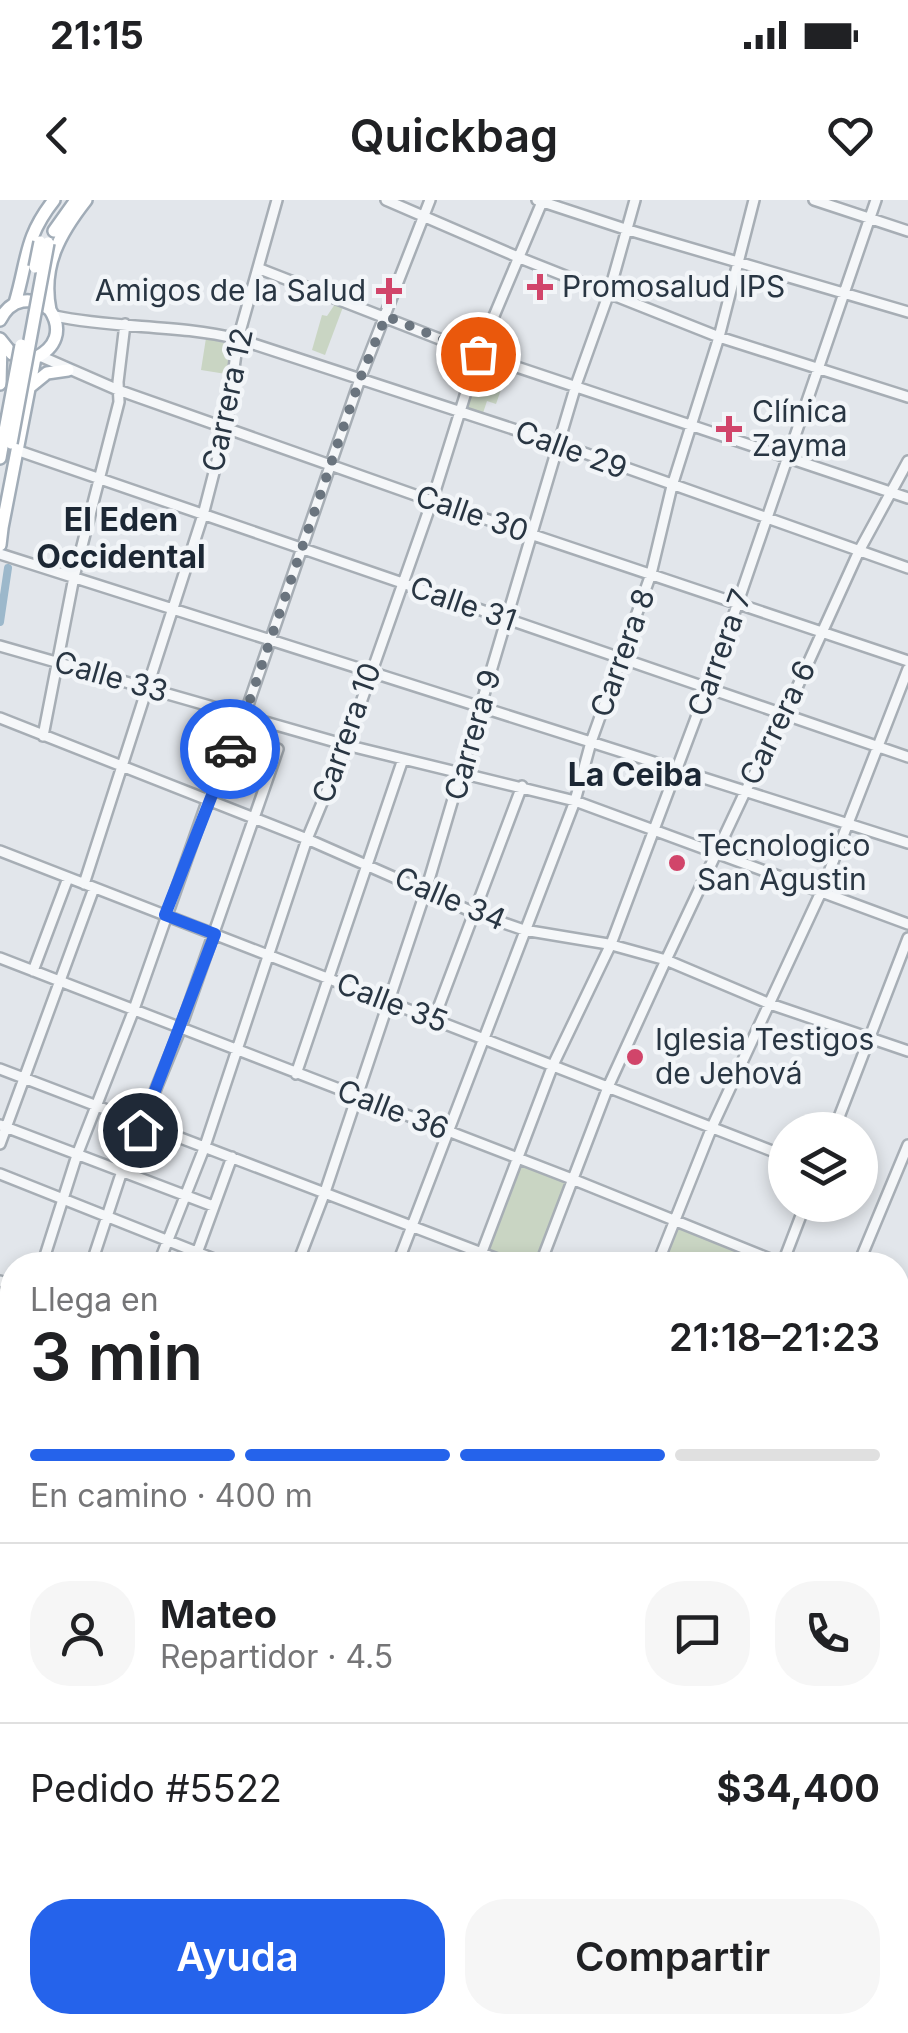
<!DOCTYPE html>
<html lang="es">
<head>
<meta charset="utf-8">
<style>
	:root { --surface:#fff; --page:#f6f6f6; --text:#202124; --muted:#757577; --line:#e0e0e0; --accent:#2563eb }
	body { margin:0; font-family:Inter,sans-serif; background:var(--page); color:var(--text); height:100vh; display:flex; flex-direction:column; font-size:38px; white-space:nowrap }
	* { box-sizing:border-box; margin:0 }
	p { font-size:32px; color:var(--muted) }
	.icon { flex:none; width:55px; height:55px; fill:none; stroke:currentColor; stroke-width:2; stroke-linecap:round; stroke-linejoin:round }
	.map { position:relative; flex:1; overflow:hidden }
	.details { position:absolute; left:0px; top:1052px; width:910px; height:782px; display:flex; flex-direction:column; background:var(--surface); border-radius:40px 40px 0 0; box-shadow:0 5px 15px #0003 }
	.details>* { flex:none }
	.tools { position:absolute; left:768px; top:912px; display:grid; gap:20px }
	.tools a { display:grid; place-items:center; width:110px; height:110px; border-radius:50%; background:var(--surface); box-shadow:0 5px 15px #0003; font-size:50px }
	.pin { position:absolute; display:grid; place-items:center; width:85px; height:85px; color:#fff; margin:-42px; border:5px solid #fff; border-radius:50%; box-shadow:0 2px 10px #0007 }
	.courier { position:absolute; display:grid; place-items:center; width:100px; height:100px; margin:-50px; border:8px solid #2563eb; border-radius:50%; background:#fff; color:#222; box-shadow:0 2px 12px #0007 }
	.overview em { font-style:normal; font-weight:600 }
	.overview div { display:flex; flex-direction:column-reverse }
	.overview { display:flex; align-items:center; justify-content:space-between; height:170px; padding:0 30px }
	h1 { font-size:65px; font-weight:600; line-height:75px }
	.bar { display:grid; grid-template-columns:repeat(4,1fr); gap:15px 10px; align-content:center; height:120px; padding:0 30px }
	.bar i { height:12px; border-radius:8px; background:var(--line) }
	.bar .current { background:var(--accent) }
	.bar p { grid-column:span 4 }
	.line { display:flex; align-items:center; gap:25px; padding:0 30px; border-top:2px solid var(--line) }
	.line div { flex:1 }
	.round { display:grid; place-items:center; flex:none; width:105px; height:105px; border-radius:40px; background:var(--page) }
	.cta { display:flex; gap:20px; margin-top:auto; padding:20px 30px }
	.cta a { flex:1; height:115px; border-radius:40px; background:var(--accent); color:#fff; font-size:40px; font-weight:600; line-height:115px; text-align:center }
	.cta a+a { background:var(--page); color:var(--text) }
	.status { display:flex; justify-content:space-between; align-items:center; height:70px; padding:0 50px; background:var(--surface); direction:ltr }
	.status svg { height:28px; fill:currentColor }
	header { display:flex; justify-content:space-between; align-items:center; height:130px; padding:0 30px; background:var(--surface); font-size:45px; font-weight:600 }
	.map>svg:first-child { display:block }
	.green { fill:#c9d5c3 }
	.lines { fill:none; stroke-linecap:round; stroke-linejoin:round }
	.canal { stroke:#9cb8cb; stroke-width:8 }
	.minor-casing { stroke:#a7aeb5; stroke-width:14 }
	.major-casing { stroke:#a1acb7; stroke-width:16 }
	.minor { stroke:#f5f7f9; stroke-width:9 }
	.major { stroke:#fff; stroke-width:11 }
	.major-bridge-casing { stroke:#a1acb7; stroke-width:16; stroke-linecap:butt }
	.major-bridge { stroke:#fff; stroke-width:11 }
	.done { stroke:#6a747e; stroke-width:10; stroke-dasharray:0 18 }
	.route { stroke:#2563eb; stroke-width:12 }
	.poi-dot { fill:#d1456a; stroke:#f2f5f8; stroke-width:4 }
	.labels { text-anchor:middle; stroke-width:9; stroke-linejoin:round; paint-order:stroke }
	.poi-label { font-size:30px; fill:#293643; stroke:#f2f5f8; text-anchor:start }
	.street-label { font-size:30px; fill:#293643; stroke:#f2f5f8 }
	.neighbourhood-label { font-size:32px; font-weight:bold; fill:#1c2734; stroke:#f2f5f8 }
</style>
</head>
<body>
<div class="status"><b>21:15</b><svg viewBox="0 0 49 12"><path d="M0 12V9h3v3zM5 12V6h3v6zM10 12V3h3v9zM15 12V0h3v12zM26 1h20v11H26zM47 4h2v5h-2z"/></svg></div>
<header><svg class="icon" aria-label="back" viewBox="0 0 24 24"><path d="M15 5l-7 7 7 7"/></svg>Quickbag<svg class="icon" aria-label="heart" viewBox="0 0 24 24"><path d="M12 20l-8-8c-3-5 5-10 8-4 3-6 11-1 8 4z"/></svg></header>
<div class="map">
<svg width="908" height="1833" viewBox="0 0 908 1833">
	<rect width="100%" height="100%" fill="#e2e6eb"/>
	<path class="green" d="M 335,104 L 343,107 L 325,155 L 312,150 L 322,115 L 327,116 Z
		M 206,138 L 231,145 L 226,174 L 201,170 Z
		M 476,174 L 503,184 L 496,204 L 487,201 L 483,213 L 465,207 Z
		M 518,962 L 571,982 L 539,1065 L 519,1065 L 484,1051 Z
		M 677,1024 L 776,1065 L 661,1065 Z"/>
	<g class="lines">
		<path class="canal" d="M 0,422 L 8,368
			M 0,1628 L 12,1631
			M 503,1822 L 512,1833"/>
		<defs>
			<path id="minor" d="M 386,0 L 520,58 L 719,137 L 908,197
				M 537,0 L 625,29 L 908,112
				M 814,0 L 908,31
				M 260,69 L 478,154 L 908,298
				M 55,116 C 115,129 177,124 238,139 L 559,244 L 908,368
				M 40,156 L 118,190 L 432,301 L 908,461
				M 19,251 L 908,557
				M 0,354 L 908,643
				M 0,446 L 346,545 L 575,601 L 908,724
				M 0,518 L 307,639 L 475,713 L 524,730 L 608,744 L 666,760 L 770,804 L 908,851
				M 43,536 L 74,377 L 119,202 L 118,182 L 125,124
				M 0,651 L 785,956
				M 84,684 L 203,315 L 226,226 L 238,139 L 277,0
				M 0,758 L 572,979 L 785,1065
				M 33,771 L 68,678
				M 434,819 L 522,586
				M 0,869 L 513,1065
				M 296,874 L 403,559
				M 0,925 L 213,1006
				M 834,930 L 908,738
				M 0,944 L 94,688
				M 0,974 L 229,1065
				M 197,1053 L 232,957
				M 42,1065 L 77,955 L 133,812 L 208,599 L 245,514 L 360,179 L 430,0
				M 91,1065 L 121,974 L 180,830 L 278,549
				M 158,1065 L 205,946 L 307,639 L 346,545 L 432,301 L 478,154 L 542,2
				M 297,1065 L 325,992 L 426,690 L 576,185 L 609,93 L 635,0
				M 397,1065 L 575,601 L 591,542 L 651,374 L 672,286 L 719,137 L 754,0
				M 477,1065 L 553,865 L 611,744 L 723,446 L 876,0
				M 540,1065 L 608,887 L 666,760 L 745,592 L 785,514 L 859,351 L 908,261
				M 657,1065 L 712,927 L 822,690 L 908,469
				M 782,1065 L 805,1005
				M 858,1065 L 908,945
				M 0,1081 L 12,1086
				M 898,1111 L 908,1115
				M 0,1177 L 12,1145
				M 908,1193 L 898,1222 L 908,1226
				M 0,1213 L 12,1218
				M 898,1330 L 908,1335
				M 0,1430 L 12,1434
				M 898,1441 L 908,1446
				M 0,1517 L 12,1520
				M 898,1549 L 908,1553
				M 0,1568 L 12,1572
				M 0,1614 L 12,1574
				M 0,1619 L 12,1622
				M 0,1642 L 12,1646
				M 899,1664 L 908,1642
				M 898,1756 L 908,1752
				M 139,1822 L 172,1833
				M 175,1822 L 208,1833
				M 478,1822 L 486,1833
				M 516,1822 L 524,1833
				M 851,1822 L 855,1833
				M 0,1831 L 12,1797
				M 718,1831 L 738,1822
				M 11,1833 L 14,1822
				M 96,1833 L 100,1822
				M 125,1833 L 129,1822
				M 381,1833 L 393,1822
				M 395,1833 L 408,1822
				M 566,1833 L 570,1822
				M 663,1833 L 667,1822
				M 678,1833 L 682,1822"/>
			<path id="major" d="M 54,31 L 76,0
				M 15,103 C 28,60 24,38 54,0
				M 50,110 C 41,66 60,33 86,0
				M 0,120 C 11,98 32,95 50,110 C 63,130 56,148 35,158 L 12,154 L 0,139
				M 0,184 L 1,143
				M 31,186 L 47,173 L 68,170
				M 0,258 L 3,241
				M 2,328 L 35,158
				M 0,345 L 3,320
				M 0,1312 L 12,1317
				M 0,1327 L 12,1332
				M 898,1663 L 908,1668
				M 898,1676 L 908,1680"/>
		</defs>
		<use href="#minor" class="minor-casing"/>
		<use href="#major" class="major-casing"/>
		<use href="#minor" class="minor"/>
		<use href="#major" class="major"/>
		<defs>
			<path id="major-bridge" d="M 35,67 L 40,42
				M 3,241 L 21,145
				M 11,243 L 48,43"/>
		</defs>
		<use href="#major-bridge" class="major-bridge-casing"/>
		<use href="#major-bridge" class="major-bridge"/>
	</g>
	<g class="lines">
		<path class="done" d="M 230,549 L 245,514 L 360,179 L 386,116 L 478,154"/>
		<path class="route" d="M 140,930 L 215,734 L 165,715 L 230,549"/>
	</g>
	<g class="poi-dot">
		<path d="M535 72h10v10h10v10h-10v10h-10v-10h-10v-10h10z"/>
		<path d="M384 76h10v10h10v10h-10v10h-10v-10h-10v-10h10z"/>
		<path d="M724 214h10v10h10v10h-10v10h-10v-10h-10v-10h10z"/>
		<circle cx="677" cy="663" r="10"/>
		<circle cx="635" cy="857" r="10"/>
	</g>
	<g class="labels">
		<g class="poi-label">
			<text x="562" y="97">Promosalud IPS</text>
			<text x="366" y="101" text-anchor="end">Amigos de la Salud</text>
			<text x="752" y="222">Clínica<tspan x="752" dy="34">Zayma</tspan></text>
			<text x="697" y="656">Tecnologico<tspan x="697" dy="34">San Agustin</tspan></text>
			<text x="655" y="850">Iglesia Testigos<tspan x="655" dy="34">de Jehová</tspan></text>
		</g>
		<g class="street-label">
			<text transform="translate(228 200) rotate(-78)" y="10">Carrera 12</text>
			<text transform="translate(571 250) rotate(20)" y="10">Calle 29</text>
			<text transform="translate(472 314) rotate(19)" y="10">Calle 30</text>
			<text transform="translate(463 404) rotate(19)" y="10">Calle 31</text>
			<text transform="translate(623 453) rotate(-70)" y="10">Carrera 8</text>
			<text transform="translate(720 453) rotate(-70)" y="10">Carrera 7</text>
			<text transform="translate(111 477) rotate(16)" y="10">Calle 33</text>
			<text transform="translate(778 523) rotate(-64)" y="10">Carrera 6</text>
			<text transform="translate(347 533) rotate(-70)" y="10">Carrera 10</text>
			<text transform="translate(473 535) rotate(-74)" y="10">Carrera 9</text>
			<text transform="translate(450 699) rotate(23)" y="10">Calle 34</text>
			<text transform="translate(392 803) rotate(21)" y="10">Calle 35</text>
			<text transform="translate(393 910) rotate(21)" y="10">Calle 36</text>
		</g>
		<g class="neighbourhood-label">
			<text x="121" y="331">El Eden<tspan x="121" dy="37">Occidental</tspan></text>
			<text x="635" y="586">La Ceiba</text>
		</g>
	</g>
</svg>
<div class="tools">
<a><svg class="icon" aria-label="layers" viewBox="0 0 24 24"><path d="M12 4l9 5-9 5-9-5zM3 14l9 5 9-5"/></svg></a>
</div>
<div class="pin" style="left:478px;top:154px;background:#ea580c"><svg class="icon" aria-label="bag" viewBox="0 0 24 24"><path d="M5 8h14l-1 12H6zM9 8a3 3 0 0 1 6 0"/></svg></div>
<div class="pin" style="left:140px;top:930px;background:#1f2937"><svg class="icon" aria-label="home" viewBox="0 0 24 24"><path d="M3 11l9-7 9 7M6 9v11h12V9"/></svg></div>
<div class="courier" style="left:230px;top:549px"><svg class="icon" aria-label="car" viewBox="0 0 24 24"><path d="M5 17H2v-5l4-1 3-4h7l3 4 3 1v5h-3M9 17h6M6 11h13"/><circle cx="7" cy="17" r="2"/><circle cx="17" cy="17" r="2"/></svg></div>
<section class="details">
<div class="overview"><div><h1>3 min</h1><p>Llega en</p></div><em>21:18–21:23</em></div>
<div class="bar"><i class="current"></i><i class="current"></i><i class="current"></i><i></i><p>En camino · 400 m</p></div>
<div class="line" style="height:180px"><a class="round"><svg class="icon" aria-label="person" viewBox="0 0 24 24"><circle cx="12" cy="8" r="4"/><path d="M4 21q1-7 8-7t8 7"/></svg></a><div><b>Mateo</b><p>Repartidor · 4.5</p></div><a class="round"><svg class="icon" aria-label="chat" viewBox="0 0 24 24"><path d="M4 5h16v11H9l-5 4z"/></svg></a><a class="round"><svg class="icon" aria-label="phone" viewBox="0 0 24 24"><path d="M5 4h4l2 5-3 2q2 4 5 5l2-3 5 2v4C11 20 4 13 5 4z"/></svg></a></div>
<div class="line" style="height:130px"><div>Pedido #5522</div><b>$34,400</b></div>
<div class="cta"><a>Ayuda</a><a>Compartir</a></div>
</section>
</div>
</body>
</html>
